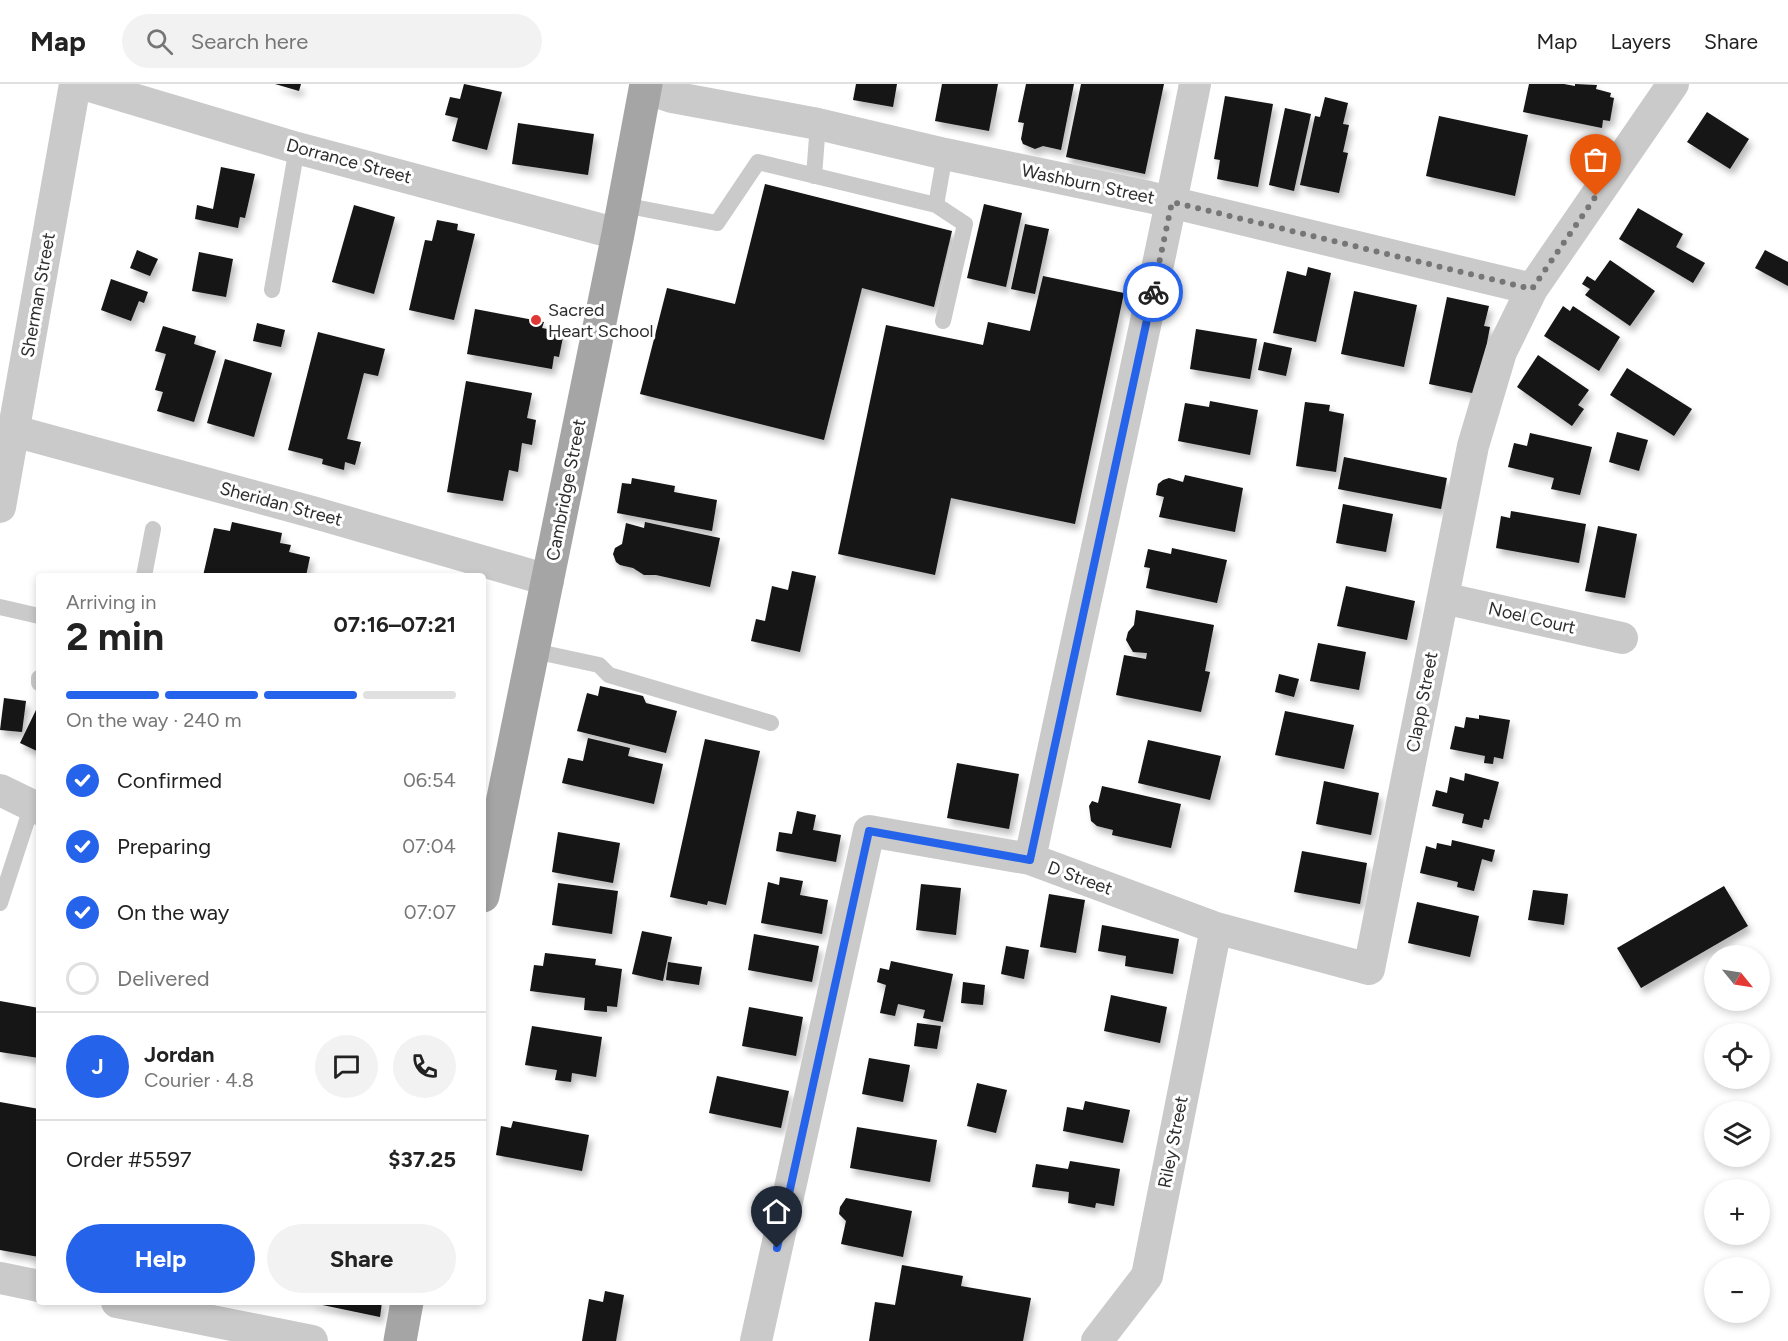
<!DOCTYPE html>
<html lang="en">
<head>
<meta charset="utf-8">
<style>
	:root { --surface:#fff; --page:#f2f2f2; --text:#222; --muted:#767676; --line:#e0e0e0; --accent:#2563eb }
	body { margin:0; font-family:Figtree,sans-serif; background:var(--page); color:var(--text); height:100vh; display:flex; flex-direction:column; font-size:22px; white-space:nowrap }
	* { box-sizing:border-box; margin:0 }
	p { font-size:20px; color:var(--muted) }
	.icon { flex:none; width:33px; height:33px; fill:none; stroke:currentColor; stroke-width:2; stroke-linecap:round; stroke-linejoin:round }
	.map { position:relative; flex:1; overflow:hidden }
	.sheet { position:absolute; left:36px; top:489px; width:450px; height:732px; display:flex; flex-direction:column; background:var(--surface); border-radius:6px; box-shadow:0 3px 9px #0003 }
	.sheet>* { flex:none }
	.needle { width:39px; rotate:120deg }
	.tools { position:absolute; left:1704px; top:861px; display:grid; gap:12px }
	.tools a { display:grid; place-items:center; width:66px; height:66px; border-radius:50%; background:var(--surface); box-shadow:0 3px 9px #0003; font-size:30px }
	.pin { position:absolute; display:grid; place-items:center; width:51px; height:51px; color:#fff; margin:-62px -26px; border-radius:50% 50% 50% 0; rotate:-45deg; box-shadow:0 0 6px #0007 }
	.pin .icon { rotate:45deg }
	.courier { position:absolute; display:grid; place-items:center; width:60px; height:60px; margin:-30px; border:4px solid #2563eb; border-radius:50%; background:#fff; color:#222; box-shadow:0 2px 8px #0007 }
	.overview em { font-style:normal; font-weight:700 }
	.overview div { display:flex; flex-direction:column-reverse }
	.overview { display:flex; align-items:center; justify-content:space-between; height:102px; padding:0 30px }
	h1 { font-size:39px; font-weight:700; line-height:45px }
	.bar { display:grid; grid-template-columns:repeat(4,1fr); gap:9px 6px; align-content:center; height:72px; padding:0 30px }
	.bar i { height:8px; border-radius:4px; background:var(--line) }
	.bar .on { background:var(--accent) }
	.bar p { grid-column:span 4 }
	.line { display:flex; align-items:center; gap:15px; padding:0 30px; border-top:2px solid var(--line) }
	.line div { flex:1 }
	.round { display:grid; place-items:center; flex:none; width:63px; height:63px; border-radius:32px; background:var(--page) }
	ol { padding:0 30px; list-style:none }
	li { display:flex; align-items:center; gap:18px; height:66px }
	li p { margin-inline-start:auto }
	li .icon { padding:6px; border-radius:50%; background:var(--accent); color:#fff; stroke-width:4 }
	li:last-child { color:var(--muted) }
	li i { width:33px; height:33px; border:3px solid var(--line); border-radius:50% }
	.cta { display:flex; gap:12px; margin-top:auto; padding:12px 30px }
	.cta a { flex:1; height:69px; border-radius:36px; background:var(--accent); color:#fff; font-size:24px; font-weight:700; line-height:69px; text-align:center }
	.cta a+a { background:var(--page); color:var(--text) }
	header { display:flex; align-items:center; gap:36px; box-sizing:border-box; height:84px; padding:0 30px; background:var(--surface); border-bottom:2px solid var(--line) }
	header strong { font-size:28px }
	nav { display:flex; gap:33px; margin-inline-start:auto; font-size:21px }
	.search { width:420px; height:54px; background:var(--page); display:flex; align-items:center; gap:15px; box-sizing:border-box; padding:0 21px; border-radius:33px; color:var(--muted); font-size:22px }
	.map>svg:first-child { display:block }
	.building { fill:#141414; filter:url(#shadow) }
	.lines { fill:none; stroke-linecap:round; stroke-linejoin:round }
	.service { stroke:#cacaca; stroke-width:16 }
	.minor { stroke:#cacaca; stroke-width:32 }
	.primary { stroke:#a5a5a5; stroke-width:33 }
	.done { stroke:#767676; stroke-width:6; stroke-dasharray:0 10.8 }
	.route { stroke:#2563eb; stroke-width:8 }
	.poi-dot { fill:#df3834; stroke:#fff; stroke-width:2 }
	.labels { text-anchor:middle; stroke-width:6; stroke-linejoin:round; paint-order:stroke }
	.street-label { font-size:18px; fill:#2d2d2d; stroke:#fff }
	.poi-label { font-size:18px; fill:#2d2d2d; stroke:#fff; text-anchor:start }
</style>
</head>
<body>
<header>
<strong>Map</strong>
<div class="search"><svg class="icon" aria-label="search" viewBox="0 0 24 24"><circle cx="10" cy="10" r="6"/><path d="M15 15l6 6"/></svg>Search here</div>
<nav><a>Map</a><a>Layers</a><a>Share</a></nav>
</header>
<div class="map">
<svg width="1788" height="1257" viewBox="0 0 1788 1257">
	<defs>
		<filter id="shadow"><feDropShadow dx="3.5" dy="6" stdDeviation="3" flood-color="#0004"/></filter>
	</defs>
	<rect width="100%" height="100%" fill="#fff"/>
	<path class="building" d="M 275,0 L 301,0 L 299,7 Z
		M 464,0 L 502,8 L 487,66 L 452,57 L 458,34 L 445,31 L 450,13 L 460,15 Z
		M 856,0 L 897,0 L 893,23 L 853,16 Z
		M 942,0 L 998,0 L 989,47 L 935,37 Z
		M 1026,0 L 1074,0 L 1061,66 L 1043,62 L 1035,65 L 1023,60 L 1021,55 L 1024,39 L 1018,38 Z
		M 1081,0 L 1164,0 L 1145,90 L 1066,73 Z
		M 1529,0 L 1564,0 L 1575,2 L 1575,0 L 1597,1 L 1596,5 L 1611,9 L 1610,13 L 1614,14 L 1610,37 L 1603,36 L 1602,44 L 1523,28 Z
		M 1225,12 L 1273,20 L 1258,103 L 1217,95 L 1220,76 L 1214,75 Z
		M 1325,13 L 1348,19 L 1343,40 L 1349,41 L 1343,68 L 1348,69 L 1339,109 L 1300,101 L 1315,32 L 1320,33 Z
		M 1285,24 L 1311,30 L 1294,107 L 1269,101 Z
		M 1707,28 L 1749,55 L 1730,85 L 1687,58 Z
		M 1439,32 L 1528,51 L 1515,112 L 1426,92 Z
		M 518,39 L 594,50 L 588,91 L 512,80 Z
		M 221,83 L 255,90 L 245,134 L 240,133 L 238,144 L 195,135 L 197,121 L 213,125 Z
		M 765,100 L 952,147 L 934,223 L 862,204 L 824,356 L 640,310 L 667,204 L 735,220 Z
		M 984,120 L 1022,129 L 1006,203 L 967,194 Z
		M 354,121 L 395,133 L 374,210 L 332,198 Z
		M 1638,124 L 1683,150 L 1676,163 L 1705,179 L 1693,199 L 1619,155 Z
		M 437,136 L 458,140 L 457,146 L 475,150 L 454,236 L 409,226 L 425,156 L 432,157 Z
		M 1025,140 L 1049,145 L 1035,210 L 1011,205 Z
		M 137,166 L 158,175 L 150,192 L 130,184 Z
		M 1765,166 L 1788,178 L 1788,202 L 1755,184 Z
		M 199,168 L 233,175 L 226,213 L 192,207 Z
		M 1610,176 L 1655,207 L 1630,242 L 1585,211 L 1590,205 L 1582,200 L 1587,192 L 1595,197 Z
		M 1308,183 L 1331,189 L 1316,258 L 1273,249 L 1287,187 L 1306,192 Z
		M 1043,192 L 1124,209 L 1075,440 L 951,414 L 935,491 L 838,470 L 886,241 L 983,261 L 988,238 L 1030,247 Z
		M 111,195 L 148,208 L 144,219 L 139,217 L 131,237 L 101,226 Z
		M 1354,207 L 1417,221 L 1404,283 L 1341,270 Z
		M 1447,213 L 1489,222 L 1484,242 L 1490,243 L 1477,310 L 1429,300 Z
		M 1563,222 L 1570,227 L 1573,222 L 1620,253 L 1599,287 L 1544,252 Z
		M 475,225 L 544,238 L 542,244 L 564,248 L 559,273 L 554,272 L 552,285 L 467,270 Z
		M 257,239 L 285,246 L 281,263 L 253,257 Z
		M 163,242 L 196,252 L 194,260 L 216,267 L 194,338 L 157,327 L 163,308 L 155,306 L 166,270 L 155,267 Z
		M 1196,245 L 1257,255 L 1250,295 L 1190,285 Z
		M 318,248 L 385,265 L 378,292 L 364,289 L 347,355 L 361,358 L 355,381 L 345,378 L 344,386 L 322,380 L 323,375 L 288,366 Z
		M 1264,258 L 1292,264 L 1286,292 L 1258,286 Z
		M 1538,271 L 1589,306 L 1578,321 L 1584,325 L 1572,342 L 1517,303 Z
		M 225,275 L 272,289 L 254,353 L 207,339 Z
		M 1627,284 L 1692,325 L 1674,352 L 1610,311 Z
		M 466,297 L 532,309 L 527,334 L 536,336 L 532,361 L 522,359 L 518,388 L 509,386 L 503,417 L 447,408 Z
		M 1210,317 L 1258,326 L 1250,371 L 1178,357 L 1185,319 L 1209,323 Z
		M 1305,318 L 1330,321 L 1329,327 L 1344,330 L 1336,388 L 1296,382 Z
		M 1617,348 L 1648,356 L 1639,387 L 1609,378 Z
		M 1530,349 L 1592,363 L 1580,411 L 1551,405 L 1554,394 L 1508,383 L 1514,359 L 1527,362 Z
		M 1344,373 L 1447,394 L 1441,425 L 1338,405 Z
		M 1185,391 L 1243,404 L 1235,448 L 1159,433 L 1164,413 L 1156,411 L 1158,400 L 1163,396 L 1169,394 L 1183,398 Z
		M 632,394 L 675,402 L 674,408 L 717,416 L 712,447 L 617,429 L 622,399 L 631,400 Z
		M 1343,420 L 1393,430 L 1386,468 L 1336,459 Z
		M 1511,427 L 1586,440 L 1579,479 L 1496,464 L 1501,432 L 1510,434 Z
		M 232,438 L 282,449 L 280,459 L 291,461 L 289,468 L 310,473 L 306,492 L 203,492 L 214,444 L 230,447 Z
		M 645,438 L 720,454 L 710,503 L 656,491 L 644,491 L 633,484 L 620,481 L 616,478 L 613,470 L 615,464 L 622,460 L 626,439 L 644,444 Z
		M 1598,442 L 1637,450 L 1625,514 L 1585,507 Z
		M 1172,464 L 1227,476 L 1217,519 L 1146,504 L 1150,484 L 1144,483 L 1148,465 L 1171,470 Z
		M 792,487 L 816,492 L 800,568 L 751,557 L 756,535 L 765,537 L 772,502 L 788,506 Z
		M 1346,502 L 1415,517 L 1407,556 L 1337,542 Z
		M 1136,526 L 1214,541 L 1205,587 L 1210,588 L 1201,628 L 1116,611 L 1124,571 L 1146,575 L 1147,569 L 1133,568 L 1126,556 L 1128,548 L 1134,541 Z
		M 1318,559 L 1366,568 L 1359,606 L 1310,597 Z
		M 1279,590 L 1299,595 L 1294,613 L 1275,608 Z
		M 600,602 L 643,612 L 646,619 L 677,627 L 666,669 L 577,647 L 587,609 L 598,612 Z
		M 4,614 L 26,617 L 22,648 L 0,646 Z
		M 36,626 L 39,627 L 39,668 L 20,659 Z
		M 1285,627 L 1354,641 L 1344,685 L 1275,671 Z
		M 1479,631 L 1510,636 L 1503,675 L 1494,673 L 1493,680 L 1484,679 L 1485,672 L 1450,665 L 1455,642 L 1464,644 L 1466,633 L 1479,635 Z
		M 588,654 L 630,664 L 628,672 L 663,680 L 654,720 L 562,699 L 568,674 L 583,677 Z
		M 705,655 L 760,667 L 726,821 L 708,817 L 707,821 L 670,813 Z
		M 1148,656 L 1221,672 L 1210,716 L 1138,699 Z
		M 957,679 L 1019,690 L 1009,745 L 947,734 Z
		M 1465,689 L 1499,698 L 1489,736 L 1484,735 L 1482,744 L 1462,739 L 1464,730 L 1432,722 L 1436,706 L 1447,709 L 1450,693 L 1464,697 Z
		M 1324,697 L 1379,709 L 1371,751 L 1316,740 Z
		M 1102,702 L 1181,720 L 1171,764 L 1112,751 L 1113,746 L 1097,742 L 1091,737 L 1089,722 L 1092,717 L 1098,719 Z
		M 797,727 L 816,731 L 813,746 L 841,751 L 836,778 L 776,767 L 779,748 L 792,750 Z
		M 558,748 L 620,759 L 613,799 L 552,788 Z
		M 1452,756 L 1495,766 L 1492,778 L 1482,775 L 1474,807 L 1457,803 L 1458,798 L 1420,789 L 1426,762 L 1436,765 L 1437,759 L 1451,762 Z
		M 1302,767 L 1367,779 L 1360,820 L 1294,808 Z
		M 780,793 L 803,797 L 800,811 L 828,816 L 822,850 L 761,839 L 768,798 L 779,801 Z
		M 558,799 L 618,807 L 612,850 L 552,841 Z
		M 921,800 L 961,804 L 956,851 L 916,846 Z
		M 1724,802 L 1748,842 L 1641,904 L 1617,864 Z
		M 1533,806 L 1568,810 L 1564,841 L 1528,836 Z
		M 1049,810 L 1085,816 L 1076,869 L 1040,863 Z
		M 1417,818 L 1479,832 L 1470,873 L 1408,859 Z
		M 1102,841 L 1179,855 L 1173,890 L 1125,882 L 1126,872 L 1098,867 Z
		M 642,847 L 672,853 L 663,897 L 632,890 Z
		M 754,850 L 819,862 L 812,898 L 748,886 Z
		M 1006,862 L 1029,866 L 1024,895 L 1001,890 Z
		M 545,869 L 596,875 L 595,881 L 622,885 L 617,923 L 607,922 L 607,928 L 584,926 L 585,914 L 530,907 L 534,881 L 543,882 Z
		M 891,877 L 953,890 L 943,938 L 923,934 L 925,926 L 898,920 L 895,932 L 880,929 L 886,901 L 877,898 L 880,884 L 889,886 Z
		M 668,878 L 702,883 L 699,901 L 666,896 Z
		M 963,898 L 985,901 L 983,921 L 961,919 Z
		M 1111,911 L 1167,923 L 1160,959 L 1104,947 Z
		M 0,917 L 39,924 L 39,974 L 0,968 Z
		M 749,923 L 803,933 L 796,972 L 742,962 Z
		M 917,939 L 941,942 L 937,965 L 914,962 Z
		M 532,942 L 602,953 L 596,993 L 572,989 L 571,998 L 555,996 L 557,986 L 525,981 Z
		M 869,974 L 910,981 L 903,1018 L 862,1010 Z
		M 717,992 L 789,1007 L 781,1044 L 709,1029 Z
		M 977,999 L 1007,1006 L 996,1049 L 967,1042 Z
		M 1085,1017 L 1130,1026 L 1123,1059 L 1063,1047 L 1067,1023 L 1083,1026 Z
		M 0,1018 L 39,1025 L 39,1173 L 0,1166 Z
		M 513,1037 L 589,1051 L 582,1087 L 496,1071 L 501,1042 L 511,1044 Z
		M 857,1043 L 937,1056 L 930,1098 L 850,1084 Z
		M 1070,1077 L 1120,1085 L 1114,1122 L 1096,1119 L 1095,1124 L 1068,1119 L 1069,1108 L 1032,1103 L 1036,1080 L 1068,1085 Z
		M 846,1114 L 912,1127 L 903,1173 L 841,1160 L 846,1137 L 839,1130 L 840,1123 Z
		M 902,1181 L 963,1192 L 961,1202 L 1031,1214 L 1023,1257 L 869,1257 L 875,1218 L 895,1221 Z
		M 605,1207 L 624,1211 L 616,1257 L 582,1257 L 589,1215 L 603,1218 Z
		M 308,1218 L 382,1218 L 380,1233 Z"/>
	<g class="lines">
		<path class="service" d="M 814,92 L 818,40
			M 623,121 L 717,139 L 758,78 L 936,121 L 945,70
			M 936,121 L 965,140 L 943,237
			M 272,206 L 297,64
			M 144,492 L 153,445
			M 0,523 L 39,532
			M 534,567 L 599,581 L 609,591 L 771,639
			M 39,594 L 39,599
			M 0,819 L 32,721"/>
		<path class="minor" d="M 83,0 L 297,64 L 618,150
			M 645,4 L 672,13 L 818,40 L 945,70 L 1149,113 L 1532,205 L 1673,0
			M 14,347 L 312,428 L 548,496
			M 0,423 L 75,0
			M 1443,514 L 1622,554
			M 0,706 L 39,725
			M 1030,775 C 1084,517 1144,259 1195,0
			M 0,1194 L 39,1202
			M 117,1218 L 312,1257
			M 756,1257 L 869,747 L 1030,775 L 1216,844 L 1369,885 L 1473,362 L 1501,268 L 1532,205
			M 1097,1257 L 1147,1192 L 1216,844"/>
		<path class="primary" d="M 483,812 L 618,150 L 646,0
			M 400,1257 L 407,1218"/>
	</g>
	<g class="lines">
		<path class="done" d="M 1153,208 L 1172,118 L 1532,205 L 1596,112"/>
		<path class="route" d="M 777,1164 L 869,747 L 1030,776 L 1153,208"/>
	</g>
	<circle class="poi-dot" cx="536" cy="236" r="6"/>
	<g class="labels">
		<g class="street-label">
			<text transform="translate(349 77) rotate(15)" y="6">Dorrance Street</text>
			<text transform="translate(1088 100) rotate(12)" y="6">Washburn Street</text>
			<text transform="translate(38 211) rotate(-80)" y="6">Sherman Street</text>
			<text transform="translate(566 406) rotate(-79)" y="6">Cambridge Street</text>
			<text transform="translate(281 420) rotate(15)" y="6">Sheridan Street</text>
			<text transform="translate(1532 534) rotate(13)" y="6">Noel Court</text>
			<text transform="translate(1422 618) rotate(-79)" y="6">Clapp Street</text>
			<text transform="translate(1080 794) rotate(20)" y="6">D Street</text>
			<text transform="translate(1173 1058) rotate(-79)" y="6">Riley Street</text>
		</g>
		<g class="poi-label">
			<text x="548" y="232">Sacred<tspan x="548" dy="21">Heart School</tspan></text>
		</g>
	</g>
</svg>
<div class="tools">
<a><svg class="needle" viewBox="-14 -14 28 28"><path d="M0-13l5 13h-10z" fill="#e53935"/><path d="M0 13l5-13h-10z" fill="#767676"/></svg></a>
<a><svg class="icon" aria-label="locate" viewBox="0 0 24 24"><circle cx="12" cy="12" r="6"/><path d="M12 2v4M12 18v4M2 12h4M18 12h4"/></svg></a>
<a><svg class="icon" aria-label="layers" viewBox="0 0 24 24"><path d="M12 4l9 5-9 5-9-5zM3 14l9 5 9-5"/></svg></a>
<a>+</a>
<a>−</a>
</div>
<div class="pin" style="left:1596px;top:112px;background:#ea580c"><svg class="icon" aria-label="bag" viewBox="0 0 24 24"><path d="M5 8h14l-1 12H6zM9 8a3 3 0 0 1 6 0"/></svg></div>
<div class="pin" style="left:777px;top:1164px;background:#1f2937"><svg class="icon" aria-label="home" viewBox="0 0 24 24"><path d="M3 11l9-7 9 7M6 9v11h12V9"/></svg></div>
<div class="courier" style="left:1153px;top:208px"><svg class="icon" aria-label="bike" viewBox="0 0 24 24"><circle cx="6" cy="16" r="4"/><circle cx="18" cy="16" r="4"/><path d="M6 16l4-8h5l3 8M10 8l3 8H6M13 5h3"/></svg></div>
<section class="sheet">
<div class="overview"><div><h1>2 min</h1><p>Arriving in</p></div><em>07:16–07:21</em></div>
<div class="bar"><i class="on"></i><i class="on"></i><i class="on"></i><i></i><p>On the way · 240 m</p></div>
<ol>
<li><svg class="icon" aria-label="check" viewBox="0 0 24 24"><path d="M5 12l5 5 9-10"/></svg>Confirmed<p>06:54</p></li>
<li><svg class="icon" aria-label="check" viewBox="0 0 24 24"><path d="M5 12l5 5 9-10"/></svg>Preparing<p>07:04</p></li>
<li><svg class="icon" aria-label="check" viewBox="0 0 24 24"><path d="M5 12l5 5 9-10"/></svg>On the way<p>07:07</p></li>
<li><i></i>Delivered</li>
</ol>
<div class="line" style="height:108px"><b class="round" style="background:var(--accent);color:#fff">J</b><div><b>Jordan</b><p>Courier · 4.8</p></div><a class="round"><svg class="icon" aria-label="chat" viewBox="0 0 24 24"><path d="M4 5h16v11H9l-5 4z"/></svg></a><a class="round"><svg class="icon" aria-label="phone" viewBox="0 0 24 24"><path d="M5 4h4l2 5-3 2q2 4 5 5l2-3 5 2v4C11 20 4 13 5 4z"/></svg></a></div>
<div class="line" style="height:78px"><div>Order #5597</div><b>$37.25</b></div>
<div class="cta"><a>Help</a><a>Share</a></div>
</section>
</div>
</body>
</html>
